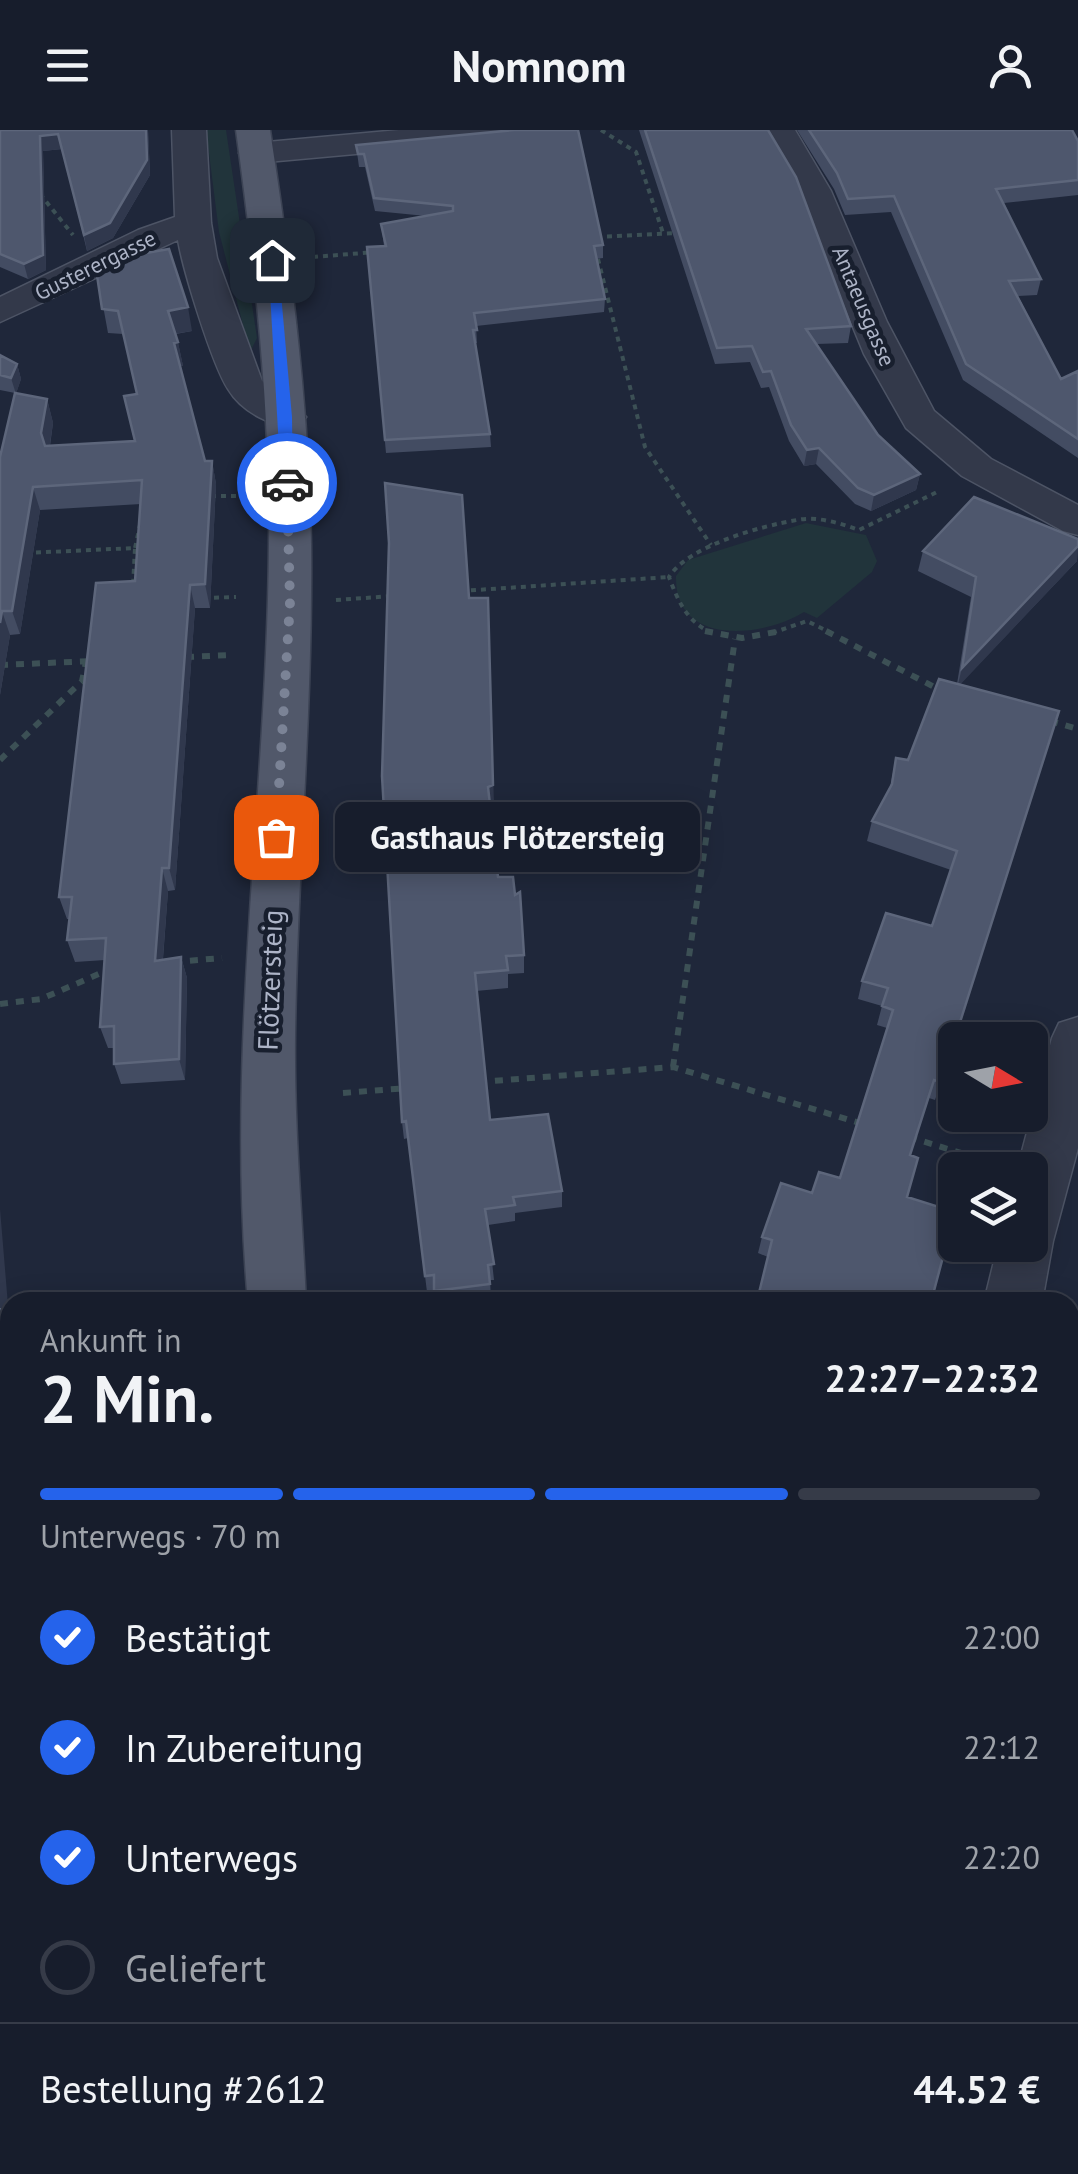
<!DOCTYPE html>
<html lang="de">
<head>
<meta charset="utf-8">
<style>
	:root { --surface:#171d2c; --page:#202634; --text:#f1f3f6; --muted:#9ea2a9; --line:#363b48; --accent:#2563eb }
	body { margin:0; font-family:"PT Sans",sans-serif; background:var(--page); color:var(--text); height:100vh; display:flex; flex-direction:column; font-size:38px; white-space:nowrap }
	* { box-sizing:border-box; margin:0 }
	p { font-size:32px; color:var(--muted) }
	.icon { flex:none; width:55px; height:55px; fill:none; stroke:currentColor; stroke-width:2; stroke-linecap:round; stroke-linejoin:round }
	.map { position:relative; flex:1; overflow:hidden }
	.drawer { position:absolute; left:0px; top:1162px; width:1080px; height:882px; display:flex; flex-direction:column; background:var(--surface); border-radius:30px 30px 0 0; box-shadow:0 5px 25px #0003,0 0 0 2px var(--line) }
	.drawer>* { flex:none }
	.needle { width:65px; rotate:100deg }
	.controls { position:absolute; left:938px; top:892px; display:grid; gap:20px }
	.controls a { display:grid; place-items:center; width:110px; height:110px; border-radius:15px; background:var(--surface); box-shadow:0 5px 25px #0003,0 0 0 2px var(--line); font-size:50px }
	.pin { position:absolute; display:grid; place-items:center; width:85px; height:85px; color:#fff; margin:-42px; border-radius:20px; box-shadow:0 5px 15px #0006 }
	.courier { position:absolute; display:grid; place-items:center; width:100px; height:100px; margin:-50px; border:8px solid #2563eb; border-radius:50%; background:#fff; color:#222; box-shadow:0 2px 12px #0007 }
	.bubble { position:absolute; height:70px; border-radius:15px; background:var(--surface); box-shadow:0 5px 25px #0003,0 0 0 2px var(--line); font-size:32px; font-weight:800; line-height:70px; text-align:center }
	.headline em { font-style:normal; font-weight:800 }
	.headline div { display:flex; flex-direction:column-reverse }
	.headline { display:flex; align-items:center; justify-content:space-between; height:170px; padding:0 40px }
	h1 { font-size:65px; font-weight:800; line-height:75px }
	.bar { display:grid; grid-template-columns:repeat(4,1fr); gap:15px 10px; align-content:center; height:120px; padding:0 40px }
	.bar i { height:12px; border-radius:8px; background:var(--line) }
	.bar .active { background:var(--accent) }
	.bar p { grid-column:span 4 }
	.line { display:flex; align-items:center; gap:25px; padding:0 40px; border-top:2px solid var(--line) }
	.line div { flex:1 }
	ol { padding:0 40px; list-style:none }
	li { display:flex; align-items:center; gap:30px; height:110px }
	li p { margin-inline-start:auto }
	li .icon { padding:10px; border-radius:50%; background:var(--accent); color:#fff; stroke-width:4 }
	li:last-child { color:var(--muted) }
	li i { width:55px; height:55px; border:5px solid var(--line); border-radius:50% }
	header { display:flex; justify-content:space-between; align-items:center; height:130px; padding:0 40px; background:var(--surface); font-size:45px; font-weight:800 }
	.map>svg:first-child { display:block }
	.green { fill:#21343b }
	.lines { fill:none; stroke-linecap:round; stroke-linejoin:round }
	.minor-casing { stroke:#4d5465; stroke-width:3 }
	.major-casing { stroke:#3c4354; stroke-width:3 }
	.path-far1 { stroke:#3c5055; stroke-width:4; stroke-dasharray:5 5; stroke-linecap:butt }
	.path { stroke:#3c5055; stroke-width:6; stroke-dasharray:8 8; stroke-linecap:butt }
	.minor { fill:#33394a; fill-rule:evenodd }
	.major { fill:#51586a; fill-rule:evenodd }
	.wall { fill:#434c62 }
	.shaded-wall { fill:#30384d }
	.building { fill:#4e576d; stroke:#5d667b; stroke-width:2.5 }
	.route { fill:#2563eb }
	.done { stroke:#7b8396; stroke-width:10; stroke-dasharray:0 18 }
	.labels { text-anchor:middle; stroke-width:9; stroke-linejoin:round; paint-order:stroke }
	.far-street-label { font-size:22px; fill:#adb4c7; stroke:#181f2e }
	.street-label { font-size:28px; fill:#adb4c7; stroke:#181f2e }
</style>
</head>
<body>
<header><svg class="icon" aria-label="menu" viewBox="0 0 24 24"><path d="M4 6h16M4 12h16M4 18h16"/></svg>Nomnom<svg class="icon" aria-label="person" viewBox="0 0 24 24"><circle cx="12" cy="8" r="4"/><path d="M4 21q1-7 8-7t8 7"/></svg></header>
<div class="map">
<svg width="1078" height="2044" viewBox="0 0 1078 2044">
	<rect width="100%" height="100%" fill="#1f273a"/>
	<path class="green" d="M 206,0 L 226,0 L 257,208 L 250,222 L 219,102 Z
		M 806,393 L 866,405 L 877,431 L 872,442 L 817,488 L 804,482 C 764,507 674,518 676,446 L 688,430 Z
		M 555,2035 L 737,2035 L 736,2044 L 557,2044 Z"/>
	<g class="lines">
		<defs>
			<path id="minor" d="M 172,0 L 206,0 L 211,93 L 217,128 L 262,251 L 306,287 L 300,295 C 275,301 241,281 228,259 C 212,234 183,140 178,110 L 0,192 L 0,167 L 138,100 L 175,87 Z
				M 399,0 L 527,0 L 522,7 L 510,10 L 256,33 L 244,30 L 239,23 L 244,16 L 256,13 Z
				M 761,0 L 795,0 L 831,61 L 887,192 L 934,281 L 991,329 L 1078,375 L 1078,405 L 1063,401 L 962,346 L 906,298 L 864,224 L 797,61 Z
				M 1078,887 L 1078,1018 L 1053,1111 L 1042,1172 L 984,1172 L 998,1115 L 1030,1115 L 1030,1040 L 1017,1040 L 1052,908 L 1059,893 Z
				M 833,2035 L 909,2035 L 908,2044 L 832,2044 Z"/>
			<path id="major" d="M 236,0 L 270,0 C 291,137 309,275 311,415 C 313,579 297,743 295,907 C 294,996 302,1084 306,1172 L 248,1172 C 225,919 267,668 269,415 C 270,276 255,138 236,0 Z
				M 378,2035 L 454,2035 L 456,2044 L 380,2044 Z"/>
		</defs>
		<use href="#minor" class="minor-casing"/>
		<use href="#major" class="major-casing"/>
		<path class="path-far1" d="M 601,0 L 636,22 L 663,103
			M 40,64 L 73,105
			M 597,107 L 679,103
			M 313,127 L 375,122
			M 598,129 L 645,317 L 711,415
			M 211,366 L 243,366
			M 135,418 L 140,395
			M 26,423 L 135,418 L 133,456
			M 461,461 L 669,447
			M 204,468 L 236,467
			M 336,470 L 393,466
			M 712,503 C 687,492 678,471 669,447 C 688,416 761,396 797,390 C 817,386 840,393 859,400 L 937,362
			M 772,503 L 807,491 L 831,503"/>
		<path class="path" d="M 705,501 L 742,508 L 781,501
			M 826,501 L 942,561
			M 186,527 L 232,525
			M 0,535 L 94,531
			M 1050,591 L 1078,599
			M 0,630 L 82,551 L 86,532
			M 174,832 L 222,828
			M 0,874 L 41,869 L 108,840
			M 673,937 L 735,509
			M 479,952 L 673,937 L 863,994
			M 343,963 L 407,958
			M 909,1007 L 974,1027"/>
		<use href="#minor" class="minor"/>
		<use href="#major" class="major"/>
	</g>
	<path class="wall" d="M 0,0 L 148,0 L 150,45 L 113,108 L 87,121 L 62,19 L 43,21 L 46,140 L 28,149 L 0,137 Z
		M 639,0 L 768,0 L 851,196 L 848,213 L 816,214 L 878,305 L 920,344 L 916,360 L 871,381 L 855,374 L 816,334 L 804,336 L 789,311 L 769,257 L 761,258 L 750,232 L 715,234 Z
		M 797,0 L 1072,0 L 1078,11 L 1078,65 L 1004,73 L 1041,149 L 1037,165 L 1018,166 L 1061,249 L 1078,241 L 1078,328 L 963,250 L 891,82 L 845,85 L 834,59 Z
		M 356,15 L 603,115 L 603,128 L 596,129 L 605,169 L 604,182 L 476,196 L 477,213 L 475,213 L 490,304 L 491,317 L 386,323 L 367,117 L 384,116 L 381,94 L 426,86 L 375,81 L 365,37 L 359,37 Z
		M 95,132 L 192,201 L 176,204 L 183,236 L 180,236 L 205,331 L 212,331 L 216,354 L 210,478 L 195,478 L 175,760 L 168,761 L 163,829 L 181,827 L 187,848 L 185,950 L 121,954 L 114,934 L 114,918 L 108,918 L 100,897 L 105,830 L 75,832 L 67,810 L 69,789 L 67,789 L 59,767 L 135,451 L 141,374 L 40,380 L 20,504 L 10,505 L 0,565 L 0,327 L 15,263 L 0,260 L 0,225 L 17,234 L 21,249 L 16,263 L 47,269 L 53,293 L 50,316 L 135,311 L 137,264 L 123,204 L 108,203 Z
		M 1078,409 L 1077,431 L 959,555 L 1059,581 L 941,952 L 935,970 L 929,968 L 910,1025 L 907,1067 L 931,1172 L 756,1172 L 768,1127 L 758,1123 L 762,1107 L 812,1063 L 840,1048 L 887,898 L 877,895 L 882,876 L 858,869 L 862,851 L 932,796 L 951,740 L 867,711 L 872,691 L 890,657 L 896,628 L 908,630 L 957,554 L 971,467 L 918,441 L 923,421 Z
		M 389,413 L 469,468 L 494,675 L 490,676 L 498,747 L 515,765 L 524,825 L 524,843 L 508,844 L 508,858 L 476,861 L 490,990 L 562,1061 L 562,1077 L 515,1083 L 515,1091 L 488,1095 L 494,1150 L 490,1150 L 491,1169 L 464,1172 L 435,1172 L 434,1161 L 427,1162 L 408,1008 L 404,1009 L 402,992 Z
		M 1078,1853 L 1078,2039 L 1070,1999 L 1070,1896 Z"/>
	<path class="shaded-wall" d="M 146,0 L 148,0 L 150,45 L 113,108 L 87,121 L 84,105 Z
		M 58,4 L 62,19 L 43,21 L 46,140 L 28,149 L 24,134 L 40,6 Z
		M 188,177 L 192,201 L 173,204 L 168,181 Z
		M 178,212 L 183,236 L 179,236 L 174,213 Z
		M 17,234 L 21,249 L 16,264 L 11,248 Z
		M 47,269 L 53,293 L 48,327 L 41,303 Z
		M 819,318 L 816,334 L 804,336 L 807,320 Z
		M 212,331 L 216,354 L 210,478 L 205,454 Z
		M 920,344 L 916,360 L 871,381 L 874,365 Z
		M 33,357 L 40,380 L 20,504 L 12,481 Z
		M 1078,416 L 1077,431 L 957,558 L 962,538 Z
		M 190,455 L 195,478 L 175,760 L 169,738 Z
		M 2,481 L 10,505 L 0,565 L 0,493 Z
		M 489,488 L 494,675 L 489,676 Z
		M 162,738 L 168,761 L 161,852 L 155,831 Z
		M 181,827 L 187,848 L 185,950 L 179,929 Z
		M 0,1079 L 10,1199 L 10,1251 L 5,1243 L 0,1178 Z
		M 18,2035 L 30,2035 L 31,2044 L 18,2044 Z"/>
	<path class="building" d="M 0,0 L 146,0 L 147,30 L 110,93 L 84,105 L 58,4 L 40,6 L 43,125 L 24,134 L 0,124 Z
		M 514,0 L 578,0 L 603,115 L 594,116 L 605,169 L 474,183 L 477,200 L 473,200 L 490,304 L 385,310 L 367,117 L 386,116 L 381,94 L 453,81 L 453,76 L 374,68 L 364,24 L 358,24 L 356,15 Z
		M 645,0 L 768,0 L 796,47 L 851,196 L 806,199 L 878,305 L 920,344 L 874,365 L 858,358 L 819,318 L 807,320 L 791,295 L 771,241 L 763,242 L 752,216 L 717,218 Z
		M 809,0 L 1072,0 L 1078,11 L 1078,50 L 996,59 L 1041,149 L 1009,151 L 1061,249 L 1078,241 L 1078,309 L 966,234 L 894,66 L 848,69 L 837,43 Z
		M 169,119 L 188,177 L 168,181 L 178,212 L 174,213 L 205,331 L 212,331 L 205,454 L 190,455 L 169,738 L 162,738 L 155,831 L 181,827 L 179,929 L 114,934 L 114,896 L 100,897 L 106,808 L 67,810 L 72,767 L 59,767 L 96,453 L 135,451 L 142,350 L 33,357 L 12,481 L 2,481 L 0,493 L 0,327 L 15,263 L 47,269 L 41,303 L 45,316 L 135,311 L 124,266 L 137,264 L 118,181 L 102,179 L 95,132 Z
		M 0,225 L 17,234 L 11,248 L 0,245 Z
		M 385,353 L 462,365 L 469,468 L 488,468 L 493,655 L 488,657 L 498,747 L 513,747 L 515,765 L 520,762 L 524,825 L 506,826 L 508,840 L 475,843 L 490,990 L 548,984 L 562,1061 L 513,1067 L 515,1075 L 485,1079 L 494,1134 L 488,1135 L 490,1154 L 434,1161 L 434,1145 L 425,1146 L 406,991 L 402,992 L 382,646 L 389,413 Z
		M 974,367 L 1078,409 L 1078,416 L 962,538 L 976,447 L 923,421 Z
		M 939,549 L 1059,581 L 941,952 L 934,950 L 910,1025 L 918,1028 L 907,1067 L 955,1082 L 931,1172 L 761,1172 L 757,1171 L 772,1110 L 762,1107 L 781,1053 L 812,1063 L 819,1042 L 840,1048 L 893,880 L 882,876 L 888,858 L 862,851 L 886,783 L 932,796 L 957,721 L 872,691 L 892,654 L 896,628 L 908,630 Z
		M 0,1178 L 5,1243 L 10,1242 L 10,2035 L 18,2035 L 18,2044 L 0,2044 Z"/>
	<path class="route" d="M 268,128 L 278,130 L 292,287 L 293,353 L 287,356 L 281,353 Z"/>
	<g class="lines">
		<path class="done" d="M 276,707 L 290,472 L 287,353"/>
	</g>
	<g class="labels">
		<g class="far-street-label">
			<text transform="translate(95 135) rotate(-26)" y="8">Gusterergasse</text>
			<text transform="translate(864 176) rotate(67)" y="8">Antaeusgasse</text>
		</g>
		<g class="street-label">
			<text transform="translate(270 850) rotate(-88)" y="10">Flötzersteig</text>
		</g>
	</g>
</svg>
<div class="controls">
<a><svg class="needle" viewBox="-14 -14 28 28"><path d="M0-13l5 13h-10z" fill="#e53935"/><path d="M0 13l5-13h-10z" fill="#9ea2a9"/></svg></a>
<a><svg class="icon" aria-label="layers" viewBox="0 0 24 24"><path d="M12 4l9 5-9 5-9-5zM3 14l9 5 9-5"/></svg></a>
</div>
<div class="pin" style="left:276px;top:707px;background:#ea580c"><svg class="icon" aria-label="bag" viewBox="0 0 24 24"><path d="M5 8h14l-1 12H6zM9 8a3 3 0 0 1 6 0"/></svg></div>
<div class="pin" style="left:272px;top:130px;background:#1f2937"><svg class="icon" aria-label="home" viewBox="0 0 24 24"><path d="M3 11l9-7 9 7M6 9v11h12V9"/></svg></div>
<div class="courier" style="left:287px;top:353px"><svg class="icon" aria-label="car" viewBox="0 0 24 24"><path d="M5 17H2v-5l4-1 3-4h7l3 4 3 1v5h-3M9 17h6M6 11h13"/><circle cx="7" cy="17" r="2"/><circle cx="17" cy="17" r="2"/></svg></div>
<div class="bubble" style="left:335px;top:672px;width:365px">Gasthaus Flötzersteig</div>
<section class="drawer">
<div class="headline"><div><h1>2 Min.</h1><p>Ankunft in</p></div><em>22:27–22:32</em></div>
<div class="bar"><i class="active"></i><i class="active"></i><i class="active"></i><i></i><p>Unterwegs · 70 m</p></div>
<ol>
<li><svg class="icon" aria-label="check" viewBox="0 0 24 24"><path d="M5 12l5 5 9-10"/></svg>Bestätigt<p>22:00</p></li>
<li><svg class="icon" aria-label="check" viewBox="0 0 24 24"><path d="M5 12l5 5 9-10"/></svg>In Zubereitung<p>22:12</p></li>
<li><svg class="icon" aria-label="check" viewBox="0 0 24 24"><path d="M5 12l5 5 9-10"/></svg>Unterwegs<p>22:20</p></li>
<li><i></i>Geliefert</li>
</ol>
<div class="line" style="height:130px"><div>Bestellung #2612</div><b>44.52 €</b></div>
</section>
</div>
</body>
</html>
